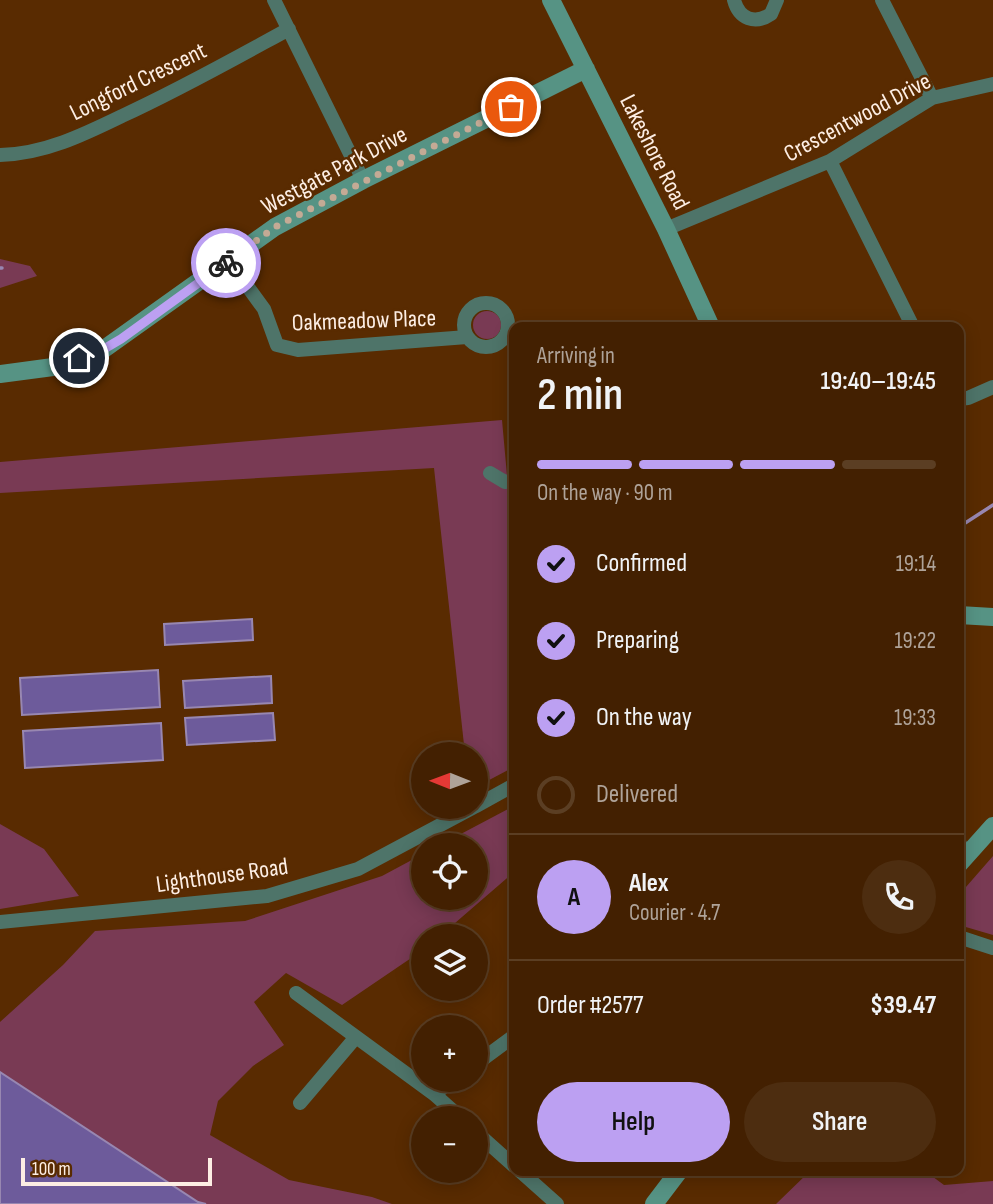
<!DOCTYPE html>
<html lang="en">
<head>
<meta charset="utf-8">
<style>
	:root { --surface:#432001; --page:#4d2d10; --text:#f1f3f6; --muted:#afa399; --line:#5b3e23; --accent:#bca0f2 }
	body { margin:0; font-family:"Sofia Sans Condensed",sans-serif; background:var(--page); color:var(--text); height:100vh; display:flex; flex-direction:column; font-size:26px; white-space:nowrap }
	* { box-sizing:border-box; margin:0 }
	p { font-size:23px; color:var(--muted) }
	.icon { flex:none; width:38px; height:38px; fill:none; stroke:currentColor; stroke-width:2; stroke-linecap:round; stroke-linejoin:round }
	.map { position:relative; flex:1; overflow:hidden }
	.details { position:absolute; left:509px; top:322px; width:455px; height:854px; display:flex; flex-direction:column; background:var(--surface); border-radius:14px; box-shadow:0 4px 18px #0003,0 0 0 2px var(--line) }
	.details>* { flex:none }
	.needle { width:46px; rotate:271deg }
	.controls { position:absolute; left:411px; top:742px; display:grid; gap:14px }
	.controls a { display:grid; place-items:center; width:77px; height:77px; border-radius:50%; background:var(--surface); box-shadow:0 4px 18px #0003,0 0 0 2px var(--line); font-size:35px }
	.scale { position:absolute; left:21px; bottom:18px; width:191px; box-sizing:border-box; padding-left:7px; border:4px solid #fdeee4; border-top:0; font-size:19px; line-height:24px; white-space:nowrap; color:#fdeee4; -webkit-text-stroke:5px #592b01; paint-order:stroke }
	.pin { position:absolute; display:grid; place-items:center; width:60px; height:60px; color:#fff; margin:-30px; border:4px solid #fff; border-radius:50%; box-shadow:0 2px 7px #0007 }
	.courier { position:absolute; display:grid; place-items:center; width:70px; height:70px; margin:-35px; border:5px solid #bca0f2; border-radius:50%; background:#fff; color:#222; box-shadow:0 2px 9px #0007 }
	.headline em { font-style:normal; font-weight:600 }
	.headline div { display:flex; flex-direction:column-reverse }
	.headline { display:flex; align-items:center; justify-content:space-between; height:119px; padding:0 28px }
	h1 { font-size:46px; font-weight:600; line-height:52px }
	.bar { display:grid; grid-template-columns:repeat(4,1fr); gap:10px 7px; align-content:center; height:84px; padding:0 28px }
	.bar i { height:9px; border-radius:5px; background:var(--line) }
	.bar .current { background:var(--accent) }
	.bar p { grid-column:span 4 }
	.line { display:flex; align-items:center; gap:18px; padding:0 28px; border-top:2px solid var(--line) }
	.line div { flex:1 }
	.round { display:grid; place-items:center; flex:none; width:74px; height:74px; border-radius:37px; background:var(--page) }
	ol { padding:0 28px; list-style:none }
	li { display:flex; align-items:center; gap:21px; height:77px }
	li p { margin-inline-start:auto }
	li .icon { padding:7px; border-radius:50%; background:var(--accent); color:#111; stroke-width:4 }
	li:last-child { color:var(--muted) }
	li i { width:38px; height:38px; border:4px solid var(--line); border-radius:50% }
	.action { display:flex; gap:14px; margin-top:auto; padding:14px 28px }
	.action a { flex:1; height:80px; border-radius:42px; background:var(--accent); color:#111; font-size:28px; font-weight:600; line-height:80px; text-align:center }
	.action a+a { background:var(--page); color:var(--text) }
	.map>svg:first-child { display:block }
	.green { fill:#793a54 }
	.water { fill:#6d5b9b; stroke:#9887b1; stroke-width:2 }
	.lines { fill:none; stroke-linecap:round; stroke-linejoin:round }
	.stream { stroke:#9887b1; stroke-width:3.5 }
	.street { stroke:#4e7469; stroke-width:14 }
	.secondary { stroke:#569384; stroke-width:18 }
	.done { stroke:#c4aa95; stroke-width:7; stroke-dasharray:0 12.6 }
	.route { stroke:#bca0f2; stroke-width:9 }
	.labels { text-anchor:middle; stroke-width:5; stroke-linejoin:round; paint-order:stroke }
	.street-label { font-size:24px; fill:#fdeee4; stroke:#592b01 }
</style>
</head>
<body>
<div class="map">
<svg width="993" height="1204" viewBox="0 0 993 1204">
	<rect width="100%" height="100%" fill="#592b01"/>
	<path class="green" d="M 0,259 L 30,266 L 37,276 L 0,288 Z
		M473 325a14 14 0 1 1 28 0a14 14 0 1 1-28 0Z
		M 502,420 L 514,553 L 514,767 L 476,787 L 476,754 L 465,754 L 434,468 L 0,493 L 0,462 Z
		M 514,806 L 514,872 L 440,936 L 424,936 L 423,950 L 342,1005 L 286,973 L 254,1002 L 284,1045 L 253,1066 L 218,1101 L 210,1135 L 289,1180 L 372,1197 L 392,1204 L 206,1204 L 198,1202 L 0,1072 L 0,1022 L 63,965 L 95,931 L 245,921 L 382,876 L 423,854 L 424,898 L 476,898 L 476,845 L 440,845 Z
		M 0,824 L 44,849 L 79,896 L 0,909 Z
		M 993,856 L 993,935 L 959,925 L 959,895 Z
		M 810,1171 L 925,1171 L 944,1185 L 993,1181 L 993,1204 L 776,1204 Z"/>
	<path class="water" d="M 252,619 L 253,640 L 165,645 L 164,624 Z
		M 158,670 L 160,707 L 22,715 L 20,678 Z
		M 271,676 L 272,703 L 185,708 L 183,681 Z
		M 273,713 L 275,740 L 187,745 L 185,718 Z
		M 161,723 L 163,760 L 25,768 L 23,731 Z
		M 0,1072 L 198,1202 L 206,1204 L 0,1204 Z"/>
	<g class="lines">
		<path class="stream" d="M 0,268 L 2,268
			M 959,527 L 993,505"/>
		<path class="street" d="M 274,0 L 363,180
			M 734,0 C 739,19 755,25 771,14 L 777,0
			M 882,0 L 932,98
			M 0,155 C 44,154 83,135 122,116 C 179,90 234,59 289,29
			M 830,161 L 913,327
			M 666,229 L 830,161 L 932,98 L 993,84
			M 229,261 L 264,309 L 277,345 L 298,350 L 467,337
			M464 325a22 22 0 1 1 44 0a22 22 0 1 1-44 0Z
			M 959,399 L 968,398 L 993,387
			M 490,473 L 505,482 L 514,481
			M 476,806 L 514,785
			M 959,842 L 966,856
			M 0,922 L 267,896 L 358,869 L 474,807
			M 959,937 L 993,948
			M 296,993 L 434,1094 L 461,1118
			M 476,1064 L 514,1036
			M 434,1094 L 454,1080
			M 300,1103 L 356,1037
			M 476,1132 L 514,1166
			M 520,1171 L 557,1204"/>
		<path class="secondary" d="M 551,0 L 666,229 L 711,327
			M 0,374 L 53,367 L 104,349 L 275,227 L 363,180 L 586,69
			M 959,615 L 993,617
			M 959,864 L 993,826
			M 654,1204 L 679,1171"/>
	</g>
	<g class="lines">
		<path class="done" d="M 226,263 L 275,227 L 511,107"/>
		<path class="route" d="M 79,358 L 104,349 L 121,339 L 226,263"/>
	</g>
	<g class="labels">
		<g class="street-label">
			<text transform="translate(138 81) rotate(-26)" y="8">Longford Crescent</text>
			<text transform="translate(857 117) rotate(-28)" y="8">Crescentwood Drive</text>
			<text transform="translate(655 152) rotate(63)" y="8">Lakeshore Road</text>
			<text transform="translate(334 170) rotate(-28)" y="8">Westgate Park Drive</text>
			<text transform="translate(364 320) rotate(-2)" y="8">Oakmeadow Place</text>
			<text transform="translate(222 875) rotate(-8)" y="8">Lighthouse Road</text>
		</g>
	</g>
</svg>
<div class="controls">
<a><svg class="needle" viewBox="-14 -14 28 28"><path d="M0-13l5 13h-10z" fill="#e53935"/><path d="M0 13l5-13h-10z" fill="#afa399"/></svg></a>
<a><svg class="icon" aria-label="locate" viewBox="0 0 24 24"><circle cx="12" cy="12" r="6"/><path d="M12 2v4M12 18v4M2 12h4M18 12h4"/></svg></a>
<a><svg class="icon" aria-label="layers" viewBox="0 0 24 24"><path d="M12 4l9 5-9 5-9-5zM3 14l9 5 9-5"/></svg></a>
<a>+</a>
<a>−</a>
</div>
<div class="scale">100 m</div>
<div class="pin" style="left:511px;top:107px;background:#ea580c"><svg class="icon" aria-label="bag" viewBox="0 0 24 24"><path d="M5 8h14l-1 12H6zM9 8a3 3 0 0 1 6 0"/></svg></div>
<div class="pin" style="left:79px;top:358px;background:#1f2937"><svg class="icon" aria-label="home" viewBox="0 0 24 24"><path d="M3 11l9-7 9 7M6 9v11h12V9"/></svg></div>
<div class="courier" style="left:226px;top:263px"><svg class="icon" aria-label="bike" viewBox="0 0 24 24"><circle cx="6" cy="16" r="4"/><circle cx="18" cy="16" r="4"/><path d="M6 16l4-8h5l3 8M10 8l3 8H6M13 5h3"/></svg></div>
<section class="details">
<div class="headline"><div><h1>2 min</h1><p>Arriving in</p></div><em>19:40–19:45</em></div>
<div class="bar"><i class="current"></i><i class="current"></i><i class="current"></i><i></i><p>On the way · 90 m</p></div>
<ol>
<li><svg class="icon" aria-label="check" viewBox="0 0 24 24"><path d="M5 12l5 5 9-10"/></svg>Confirmed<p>19:14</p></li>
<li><svg class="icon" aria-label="check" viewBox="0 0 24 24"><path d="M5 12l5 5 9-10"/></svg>Preparing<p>19:22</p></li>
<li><svg class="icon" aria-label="check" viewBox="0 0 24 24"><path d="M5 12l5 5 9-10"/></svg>On the way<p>19:33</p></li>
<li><i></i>Delivered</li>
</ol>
<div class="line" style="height:126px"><b class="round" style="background:var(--accent);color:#111">A</b><div><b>Alex</b><p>Courier · 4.7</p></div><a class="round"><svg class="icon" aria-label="phone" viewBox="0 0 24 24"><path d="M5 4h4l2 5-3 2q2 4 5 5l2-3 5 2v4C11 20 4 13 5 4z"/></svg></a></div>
<div class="line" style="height:91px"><div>Order #2577</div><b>$39.47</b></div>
<div class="action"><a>Help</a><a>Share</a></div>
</section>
</div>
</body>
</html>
